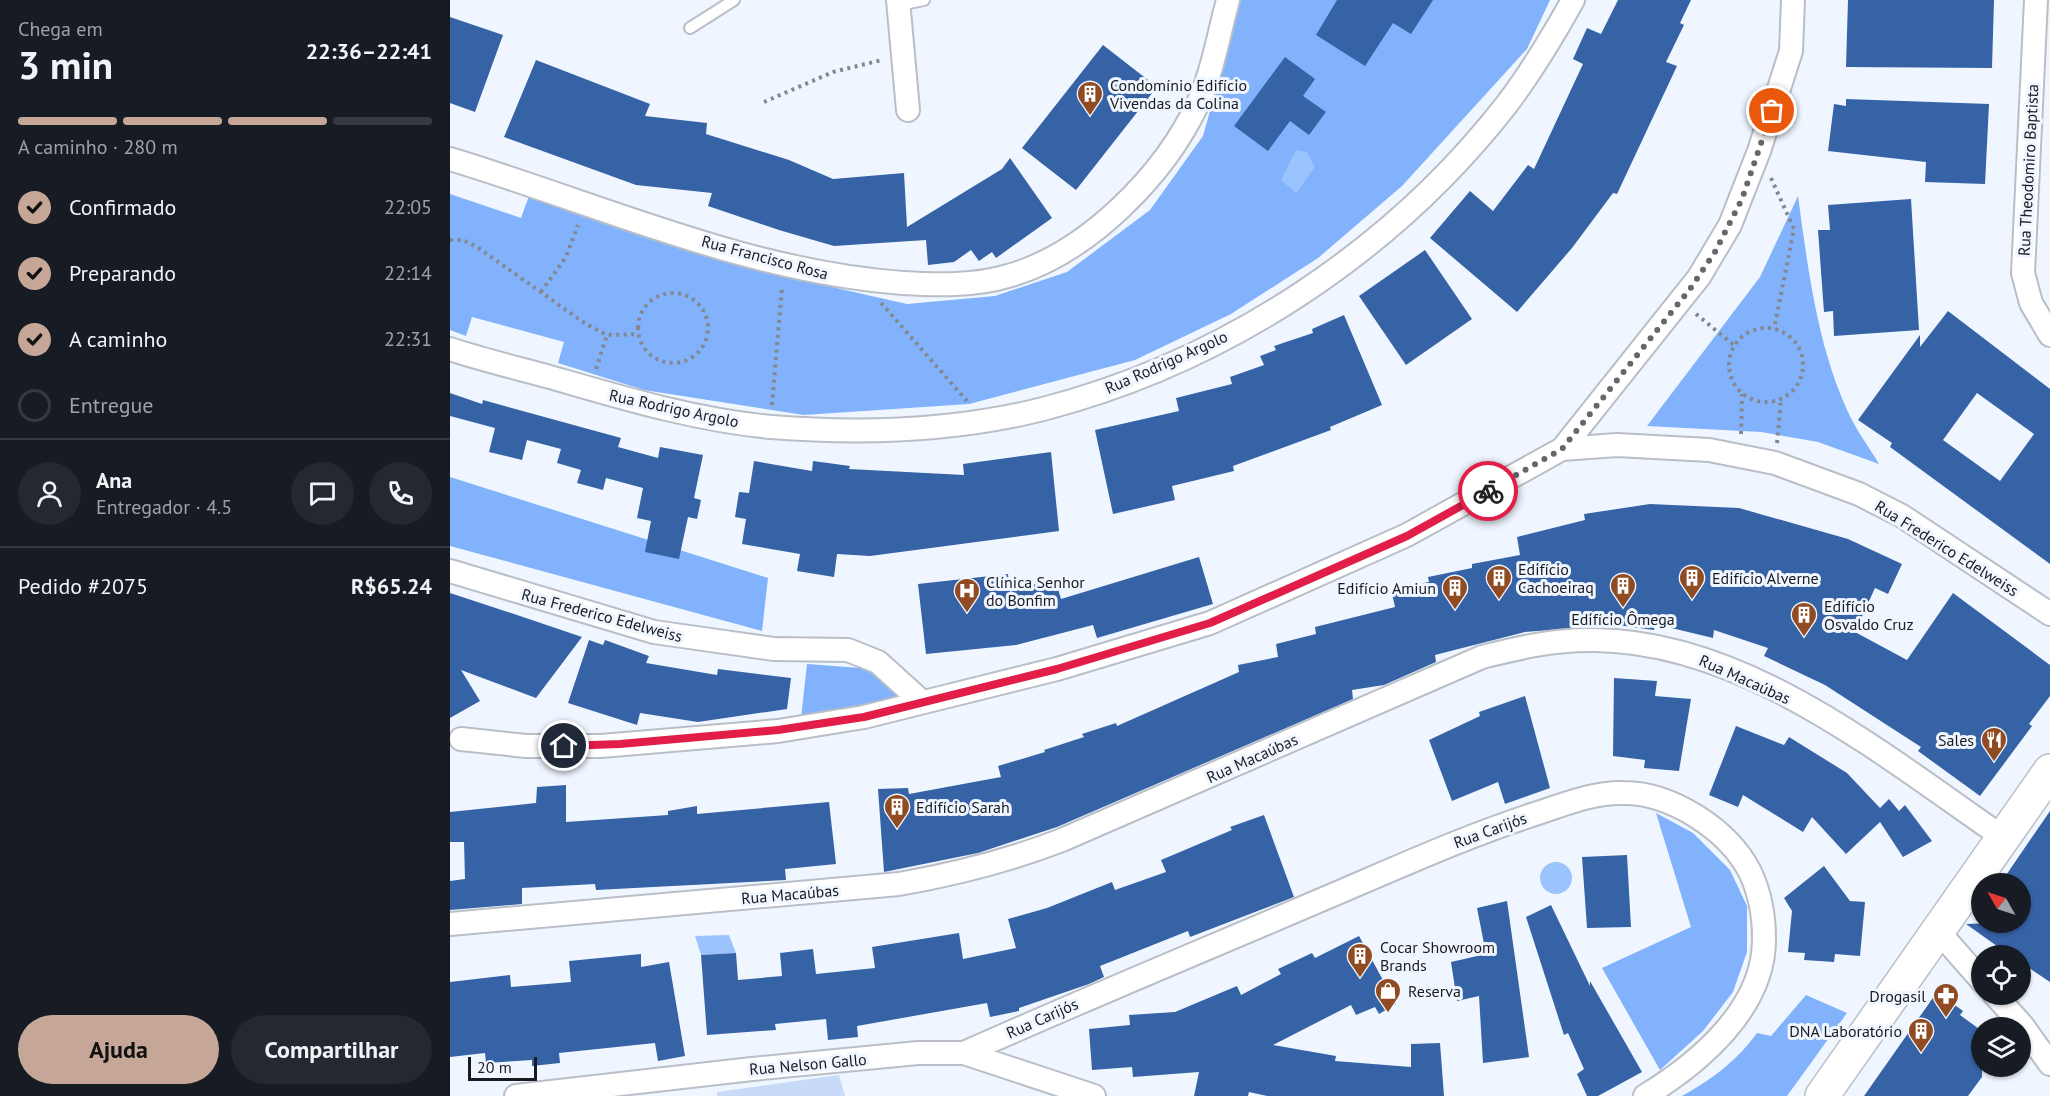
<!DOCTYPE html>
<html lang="pt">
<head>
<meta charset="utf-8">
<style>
	:root { --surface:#171b24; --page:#242831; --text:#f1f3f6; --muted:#9ea1a6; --line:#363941; --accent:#c6a797 }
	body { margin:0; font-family:"PT Sans",sans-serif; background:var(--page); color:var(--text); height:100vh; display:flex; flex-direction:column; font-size:22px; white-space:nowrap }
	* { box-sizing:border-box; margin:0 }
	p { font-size:20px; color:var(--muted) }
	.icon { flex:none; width:33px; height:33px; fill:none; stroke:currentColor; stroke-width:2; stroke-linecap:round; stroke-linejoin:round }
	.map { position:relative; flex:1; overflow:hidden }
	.sheet { display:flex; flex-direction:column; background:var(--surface); width:450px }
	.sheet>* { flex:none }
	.needle { width:39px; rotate:309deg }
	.buttons { position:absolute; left:1521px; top:873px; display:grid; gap:12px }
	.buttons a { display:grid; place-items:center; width:60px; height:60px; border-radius:50%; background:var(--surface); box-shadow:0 2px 4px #0004; font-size:30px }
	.scale { position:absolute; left:18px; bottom:15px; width:69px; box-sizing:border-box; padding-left:6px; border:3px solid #191b1e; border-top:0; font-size:16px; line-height:21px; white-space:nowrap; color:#191b1e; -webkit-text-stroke:4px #f0f6ff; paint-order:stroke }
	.pin { position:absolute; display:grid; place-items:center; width:51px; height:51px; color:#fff; margin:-26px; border:3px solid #fff; border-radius:50%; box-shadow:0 2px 6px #0007 }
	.courier { position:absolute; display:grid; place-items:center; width:60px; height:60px; margin:-30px; border:4px solid #e11d48; border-radius:50%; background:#fff; color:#222; box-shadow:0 2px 8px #0007 }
	.summary em { font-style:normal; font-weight:700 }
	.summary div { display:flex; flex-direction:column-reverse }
	.summary { display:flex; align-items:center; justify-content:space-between; height:102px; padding:0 18px }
	h1 { font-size:39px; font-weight:700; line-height:45px }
	.bar { display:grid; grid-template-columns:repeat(4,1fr); gap:9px 6px; align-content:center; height:72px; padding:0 18px }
	.bar i { height:8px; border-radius:4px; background:var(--line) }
	.bar .current { background:var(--accent) }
	.bar p { grid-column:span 4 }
	.line { display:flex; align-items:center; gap:15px; padding:0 18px; border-top:2px solid var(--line) }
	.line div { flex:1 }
	.round { display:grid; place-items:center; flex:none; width:63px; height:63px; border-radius:32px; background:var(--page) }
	ol { padding:0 18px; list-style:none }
	li { display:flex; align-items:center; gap:18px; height:66px }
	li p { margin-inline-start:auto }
	li .icon { padding:6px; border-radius:50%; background:var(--accent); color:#111; stroke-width:4 }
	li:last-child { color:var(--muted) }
	li i { width:33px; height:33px; border:3px solid var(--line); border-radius:50% }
	.cta { display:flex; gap:12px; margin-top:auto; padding:12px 18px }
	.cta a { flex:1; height:69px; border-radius:36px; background:var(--accent); color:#111; font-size:24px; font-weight:700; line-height:69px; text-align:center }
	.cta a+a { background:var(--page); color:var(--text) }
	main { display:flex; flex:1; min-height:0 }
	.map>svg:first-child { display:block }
	.green { fill:#c7dbf9 }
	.forest { fill:#81b2fb }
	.water { fill:#9bc3fe }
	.building { fill:#3663a6; fill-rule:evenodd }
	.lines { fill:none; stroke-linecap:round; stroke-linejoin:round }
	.service-casing { stroke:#b9bec7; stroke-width:14 }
	.minor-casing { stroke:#b9bec7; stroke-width:26 }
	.primary-casing { stroke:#b9bec7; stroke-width:36 }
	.path { stroke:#84888e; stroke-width:4; stroke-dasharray:3 4.5; stroke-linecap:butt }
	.service { stroke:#fff; stroke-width:10 }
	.minor { stroke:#fff; stroke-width:22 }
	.primary { stroke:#fff; stroke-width:33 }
	.done { stroke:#64686d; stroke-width:6; stroke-dasharray:0 10.8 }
	.route { stroke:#e11d48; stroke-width:8 }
	.labels { text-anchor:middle; stroke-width:6; stroke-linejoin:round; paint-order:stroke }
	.poi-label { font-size:16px; fill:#191b1e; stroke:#f0f6ff; text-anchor:start }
	.street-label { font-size:16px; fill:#191b1e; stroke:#f0f6ff }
</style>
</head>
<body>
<main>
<section class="sheet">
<div class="summary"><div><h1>3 min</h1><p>Chega em</p></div><em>22:36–22:41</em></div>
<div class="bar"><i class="current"></i><i class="current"></i><i class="current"></i><i></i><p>A caminho · 280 m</p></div>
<ol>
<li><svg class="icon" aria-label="check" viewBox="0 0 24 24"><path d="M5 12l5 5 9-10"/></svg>Confirmado<p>22:05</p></li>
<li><svg class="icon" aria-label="check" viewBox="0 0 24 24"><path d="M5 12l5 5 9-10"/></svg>Preparando<p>22:14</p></li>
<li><svg class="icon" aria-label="check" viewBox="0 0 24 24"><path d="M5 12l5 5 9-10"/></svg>A caminho<p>22:31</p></li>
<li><i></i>Entregue</li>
</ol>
<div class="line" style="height:108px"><a class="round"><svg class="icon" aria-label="person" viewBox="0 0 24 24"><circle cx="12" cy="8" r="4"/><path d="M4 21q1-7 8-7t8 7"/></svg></a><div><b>Ana</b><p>Entregador · 4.5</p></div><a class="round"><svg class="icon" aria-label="chat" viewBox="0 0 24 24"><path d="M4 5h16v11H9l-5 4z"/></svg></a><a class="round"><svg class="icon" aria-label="phone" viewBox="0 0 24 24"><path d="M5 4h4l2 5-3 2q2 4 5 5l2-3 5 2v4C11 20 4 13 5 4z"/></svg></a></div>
<div class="line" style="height:78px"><div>Pedido #2075</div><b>R$65.24</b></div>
<div class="cta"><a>Ajuda</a><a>Compartilhar</a></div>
</section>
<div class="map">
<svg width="1600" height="1096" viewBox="0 0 1600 1096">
	<rect width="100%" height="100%" fill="#f0f6ff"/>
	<path class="green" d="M 389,1075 L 395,1096 L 267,1096 L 267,1092 Z"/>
	<path class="forest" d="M 791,0 L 1100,0 L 1077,49 L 952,186 L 868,258 L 781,314 L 685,360 L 519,404 L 354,415 L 194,390 L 108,363 L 114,342 L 22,317 L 16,336 L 0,330 L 0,194 L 71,218 L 79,196 L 132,215 L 333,276 L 457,304 L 545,296 L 617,272 L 700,210 L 753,136 Z
		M 1348,196 C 1358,269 1367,344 1398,412 C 1406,430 1419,447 1429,464 L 1368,442 L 1311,432 L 1197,426 L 1310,277 Z
		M 0,477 L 318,578 L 312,631 L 0,546 Z
		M 357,664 L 424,669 L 453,695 L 438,703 L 351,718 Z
		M 1206,813 L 1243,833 L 1280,870 L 1297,906 L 1297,952 L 1283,992 L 1253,1031 L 1210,1070 L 1152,968 L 1241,927 Z
		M 1356,995 L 1397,1013 L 1337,1096 L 1232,1096 C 1261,1080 1288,1060 1307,1033 L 1321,1036 Z"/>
	<path class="water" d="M 846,150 L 857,152 L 865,167 L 846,193 L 831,180 Z
		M1090 878a16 16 0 1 1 32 0a16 16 0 1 1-32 0Z
		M 279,935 L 286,953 L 251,955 L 245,936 Z"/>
	<path class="building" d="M 887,0 L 983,0 L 961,34 L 943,23 L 915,66 L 866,35 Z
		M 1168,0 L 1241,0 L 1230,23 L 1234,25 L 1216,62 L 1227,66 L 1167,194 L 1163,193 L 1122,248 L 1067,312 L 980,238 L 1020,191 L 1043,211 L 1078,165 L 1084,169 L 1133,64 L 1123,59 L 1137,28 L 1151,34 Z
		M 1398,0 L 1544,0 L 1542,68 L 1396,67 Z
		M 0,17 L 53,35 L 25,112 L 0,103 Z
		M 653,45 L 707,87 L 626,190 L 572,148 Z
		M 835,57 L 865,79 L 853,96 L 876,112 L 859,135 L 840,121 L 818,151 L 784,126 Z
		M 86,60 L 200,104 L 195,116 L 257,123 L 256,134 L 339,160 L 383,179 L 454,173 L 457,227 L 552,169 L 560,158 L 602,218 L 546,258 L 542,252 L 529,261 L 521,250 L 504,262 L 478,265 L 476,240 L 384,246 L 329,230 L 258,206 L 262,193 L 186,185 L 54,137 Z
		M 1396,99 L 1539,104 L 1535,184 L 1475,182 L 1476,162 L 1378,151 L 1384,104 L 1396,106 Z
		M 1461,199 L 1469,330 L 1384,336 L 1383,311 L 1374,312 L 1368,230 L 1380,230 L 1378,205 Z
		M 975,250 L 1022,319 L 956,365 L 909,296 Z
		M 1498,311 L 1600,389 L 1600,564 L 1440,447 L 1442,443 L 1408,420 L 1470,335 L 1470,347 ZM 1527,393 L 1584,434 L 1550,481 L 1493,440 Z
		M 894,315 L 932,405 L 880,427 L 881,430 L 783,466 L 784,471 L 722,486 L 725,500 L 663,514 L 645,430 L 729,411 L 726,398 L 782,384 L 780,377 L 814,365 L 810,356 L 826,350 L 824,346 L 863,333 L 862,329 Z
		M 0,393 L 32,404 L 33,400 L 171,438 L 168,447 L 208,458 L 210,447 L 253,455 L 244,498 L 251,500 L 247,519 L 238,517 L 229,559 L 195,552 L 201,521 L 187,518 L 193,488 L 156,478 L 153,490 L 127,483 L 131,470 L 107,463 L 111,449 L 77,440 L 72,460 L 39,452 L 45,428 L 0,416 Z
		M 601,452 L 609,531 L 420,556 L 387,554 L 384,577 L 347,571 L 350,554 L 292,544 L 296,519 L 285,517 L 289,492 L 299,493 L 304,461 L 362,471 L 363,461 L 400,466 L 399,469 L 514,475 L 513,464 Z
		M 1200,504 L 1289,508 L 1398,539 L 1452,564 L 1438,594 L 1425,588 L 1405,632 L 1457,660 L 1503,593 L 1600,665 L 1600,696 L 1579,724 L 1582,726 L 1530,796 L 1468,751 L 1471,747 L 1375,685 L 1314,656 L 1318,648 L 1264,630 L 1263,638 L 1205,624 L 1204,630 L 1138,621 L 1137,627 L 1075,632 L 985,655 L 986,662 L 934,685 L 902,690 L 903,699 L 607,827 L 528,853 L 434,872 L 428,789 L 458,788 L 459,794 L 551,777 L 548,766 L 595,752 L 594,750 L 634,737 L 632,734 L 666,723 L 667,726 L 789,672 L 788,665 L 828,657 L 826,644 L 866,634 L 865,627 L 945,607 L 941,589 L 979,582 L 978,577 L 1022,568 L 1022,564 L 1070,555 L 1067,537 L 1135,520 L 1134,514 Z
		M 749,557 L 763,604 L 647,638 L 643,625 L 566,645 L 476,654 L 468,584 L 558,574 L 560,592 L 605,578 L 611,599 Z
		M 0,593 L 73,617 L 132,637 L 86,698 L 11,670 L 30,701 L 0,718 Z
		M 139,640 L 153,645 L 155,640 L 199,656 L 196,663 L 267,675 L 268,669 L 341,678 L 337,709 L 248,722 L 190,713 L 187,725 L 118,703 Z
		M 1164,678 L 1207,681 L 1205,696 L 1241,699 L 1229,771 L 1194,768 L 1195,760 L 1163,756 Z
		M 1075,696 L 1100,788 L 1055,804 L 1048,782 L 1002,801 L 979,740 L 1030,716 L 1029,712 Z
		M 1286,726 L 1334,745 L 1339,737 L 1397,773 L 1430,808 L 1439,799 L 1449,811 L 1455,805 L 1482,841 L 1453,857 L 1430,822 L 1396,854 L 1362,817 L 1353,832 L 1293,795 L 1288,807 L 1259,795 Z
		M 116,785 L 116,822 L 218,815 L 218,811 L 247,806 L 247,814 L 379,802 L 386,864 L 335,869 L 336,880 L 146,890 L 145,884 L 72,888 L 72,904 L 0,910 L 0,881 L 15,879 L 14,842 L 0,842 L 0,812 L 86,803 L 87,787 Z
		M 1600,811 L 1600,982 L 1570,962 L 1570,956 L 1561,956 L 1516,924 L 1570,922 L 1570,884 L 1550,884 Z
		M 814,815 L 844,897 L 740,937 L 738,931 L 650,966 L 654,977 L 639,984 L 569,1008 L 569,1011 L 540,1017 L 537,1003 L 407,1026 L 408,1037 L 378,1040 L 376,1019 L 325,1024 L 326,1030 L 257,1035 L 251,955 L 286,953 L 288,980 L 332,976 L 330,953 L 363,949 L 366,974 L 425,968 L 422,947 L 509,933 L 513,959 L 566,948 L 558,919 L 597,908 L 662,882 L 665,890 L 716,872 L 711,860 L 782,830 L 780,827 Z
		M 1177,855 L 1181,927 L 1137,928 L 1132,857 Z
		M 1374,866 L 1400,901 L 1415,902 L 1410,956 L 1385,954 L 1384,962 L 1354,960 L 1355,953 L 1338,952 L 1342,911 L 1334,898 Z
		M 1057,901 L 1079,1057 L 1033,1063 L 1029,996 L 1007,1001 L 1001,962 L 1036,954 L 1027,908 Z
		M 1101,905 L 1140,986 L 1140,981 L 1192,1072 L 1148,1096 L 1137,1096 L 1127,1074 L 1134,1069 L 1118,1033 L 1114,1035 L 1076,917 Z
		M 909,936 L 946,1004 L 929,1014 L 925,1007 L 906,1015 L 901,1005 L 823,1045 L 886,1056 L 885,1061 L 961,1067 L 961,1044 L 990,1043 L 994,1096 L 817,1096 L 799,1092 L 798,1096 L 744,1096 L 749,1072 L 683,1077 L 682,1067 L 642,1070 L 639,1029 L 680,1025 L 679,1015 L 725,1012 L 787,986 L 791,995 L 831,974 L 828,969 L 862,953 L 865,958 Z
		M 191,954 L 191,967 L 219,962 L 235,1056 L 208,1061 L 205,1043 L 109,1053 L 110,1063 L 82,1066 L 82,1060 L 36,1063 L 35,1053 L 0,1057 L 0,982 L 60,975 L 61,987 L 121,982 L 119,961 Z
		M 1487,992 L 1513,1011 L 1510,1015 L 1532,1031 L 1532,1077 L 1518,1096 L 1414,1096 Z"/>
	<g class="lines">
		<defs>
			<path id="service" d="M 449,5 L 474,0
				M 240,28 L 284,0"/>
			<path id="minor" d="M 448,0 L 458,110
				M 1586,0 L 1573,273 L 1581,303 L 1600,335
				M 0,159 C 149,204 297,272 453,283 C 486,285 525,286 558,276 C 637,254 715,175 749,101 C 763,70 769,33 778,0
				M 0,349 C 33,360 67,368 100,377 C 173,398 245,420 321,427 C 410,434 506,431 593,409 C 774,362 942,252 1057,104 C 1082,71 1103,36 1123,0
				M 1112,449 L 1249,277 L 1280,225 L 1309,151 L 1341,51 L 1343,0
				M 0,571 L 204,632 L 324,649 L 398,650 L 428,662 L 471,701
				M 11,739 L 76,746 L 151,746 L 328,731 L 414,717 L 607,669 L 760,623 L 957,535 L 1112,449 L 1167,445 L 1259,450 L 1325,463 L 1409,494 L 1452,516 L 1600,614
				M 0,924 L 449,884 C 506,874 558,861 612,840 L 1032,657 C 1068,648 1106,639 1144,640 C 1296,641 1434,756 1554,838
				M 1488,931 L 1532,981
				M 1544,994 L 1572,1025 L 1600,1064
				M 514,1053 C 642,996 771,943 899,888 C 962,861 1025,833 1091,812 C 1118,803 1146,792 1174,793 C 1221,793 1278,829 1300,872 C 1310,893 1314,916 1314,938 C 1315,1008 1249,1063 1195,1096
				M 66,1096 L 302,1069 L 468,1053 L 514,1053 L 644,1096"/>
			<path id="primary" d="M 1372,1096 L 1600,771"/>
		</defs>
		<use href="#service" class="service-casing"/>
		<use href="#minor" class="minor-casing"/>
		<use href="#primary" class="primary-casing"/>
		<path class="path" d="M 314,102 L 383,72 L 432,60
			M 1321,178 L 1344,229 L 1324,329
			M 0,240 L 13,240 L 27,247 L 136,324 L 157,335 L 189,334
			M 91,292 L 116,257 L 128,225
			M188 328a35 35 0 1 1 70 0a35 35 0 1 1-70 0Z
			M 431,303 L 517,401
			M 1246,314 L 1285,346
			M1279 365a37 37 0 1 1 74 0a37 37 0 1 1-74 0Z
			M 146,369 L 157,335
			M 322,405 L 332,287
			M 1291,434 L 1292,394
			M 1327,443 L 1331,399"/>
		<use href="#service" class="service"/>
		<use href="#minor" class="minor"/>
		<use href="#primary" class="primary"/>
	</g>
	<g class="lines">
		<path class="done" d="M 1038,491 L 1112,449 L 1240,289 L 1265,252 L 1292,199 L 1322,111"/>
		<path class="route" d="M 114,746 L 170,744 L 328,730 L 414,717 L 607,669 L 760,623 L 957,536 L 1038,491"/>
	</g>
	<defs>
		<symbol id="building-pin" viewBox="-11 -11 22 30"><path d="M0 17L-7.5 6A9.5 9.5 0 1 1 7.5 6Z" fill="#914b23" stroke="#f0f6ff"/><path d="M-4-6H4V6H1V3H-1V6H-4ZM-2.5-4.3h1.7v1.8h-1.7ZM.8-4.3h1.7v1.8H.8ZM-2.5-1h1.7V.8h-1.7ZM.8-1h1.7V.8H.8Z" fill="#fff"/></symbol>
		<symbol id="hospital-pin" viewBox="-11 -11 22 30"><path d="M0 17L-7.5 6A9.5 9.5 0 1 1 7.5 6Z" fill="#914b23" stroke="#f0f6ff"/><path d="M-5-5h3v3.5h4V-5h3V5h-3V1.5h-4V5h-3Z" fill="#fff"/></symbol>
		<symbol id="restaurant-pin" viewBox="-11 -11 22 30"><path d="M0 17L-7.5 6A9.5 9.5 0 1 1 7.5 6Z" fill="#914b23" stroke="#f0f6ff"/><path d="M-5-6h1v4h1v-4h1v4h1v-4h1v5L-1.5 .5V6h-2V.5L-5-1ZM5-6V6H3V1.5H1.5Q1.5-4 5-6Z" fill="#fff"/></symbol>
		<symbol id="shop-pin" viewBox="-11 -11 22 30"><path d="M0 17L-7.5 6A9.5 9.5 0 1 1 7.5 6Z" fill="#914b23" stroke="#f0f6ff"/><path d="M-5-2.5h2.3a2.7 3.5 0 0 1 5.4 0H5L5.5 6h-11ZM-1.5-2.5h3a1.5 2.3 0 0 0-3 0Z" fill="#fff"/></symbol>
		<symbol id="pharmacy-pin" viewBox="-11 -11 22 30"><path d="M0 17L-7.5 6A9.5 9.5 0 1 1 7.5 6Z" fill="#914b23" stroke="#f0f6ff"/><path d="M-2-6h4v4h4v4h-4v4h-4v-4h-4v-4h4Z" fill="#fff"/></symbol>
	</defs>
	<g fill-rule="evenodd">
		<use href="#building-pin" x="625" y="79" width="30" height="40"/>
		<use href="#building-pin" x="1034" y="563" width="30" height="40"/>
		<use href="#building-pin" x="1227" y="563" width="30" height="40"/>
		<use href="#building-pin" x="1158" y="571" width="30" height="40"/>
		<use href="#building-pin" x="990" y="573" width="30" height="40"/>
		<use href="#hospital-pin" x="502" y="576" width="30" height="40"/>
		<use href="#building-pin" x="1339" y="600" width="30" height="40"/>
		<use href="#restaurant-pin" x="1529" y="725" width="30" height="40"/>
		<use href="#building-pin" x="432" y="792" width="30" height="40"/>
		<use href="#building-pin" x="895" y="941" width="30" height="40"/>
		<use href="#shop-pin" x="923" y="976" width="30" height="40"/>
		<use href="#pharmacy-pin" x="1481" y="981" width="30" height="40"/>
		<use href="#building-pin" x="1456" y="1016" width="30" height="40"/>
	</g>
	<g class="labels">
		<g class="poi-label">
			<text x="660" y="91">Condomínio Edifício<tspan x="660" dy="18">Vivendas da Colina</tspan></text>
			<text x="1068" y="575">Edifício<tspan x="1068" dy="18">Cachoeiraq</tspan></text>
			<text x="1262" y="584">Edifício Alverne</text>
			<text x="536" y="588">Clínica Senhor<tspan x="536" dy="18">do Bonfim</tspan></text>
			<text x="986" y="594" text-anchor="end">Edifício Amiun</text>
			<text x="1374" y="612">Edifício<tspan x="1374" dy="18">Osvaldo Cruz</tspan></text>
			<text x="1173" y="625" text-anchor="middle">Edifício Ômega</text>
			<text x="1524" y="746" text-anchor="end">Sales</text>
			<text x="466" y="813">Edifício Sarah</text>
			<text x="930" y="953">Cocar Showroom<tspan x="930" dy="18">Brands</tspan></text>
			<text x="958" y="997">Reserva</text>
			<text x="1476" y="1002" text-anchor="end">Drogasil</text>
			<text x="1452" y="1037" text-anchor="end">DNA Laboratório</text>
		</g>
		<g class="street-label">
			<text transform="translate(1578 170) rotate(-87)" y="6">Rua Theodomiro Baptista</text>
			<text transform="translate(315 257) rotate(15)" y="6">Rua Francisco Rosa</text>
			<text transform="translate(716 362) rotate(-24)" y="6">Rua Rodrigo Argolo</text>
			<text transform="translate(224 408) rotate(12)" y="6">Rua Rodrigo Argolo</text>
			<text transform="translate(1497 548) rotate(32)" y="6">Rua Frederico Edelweiss</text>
			<text transform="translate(152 615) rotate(15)" y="6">Rua Frederico Edelweiss</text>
			<text transform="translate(1295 679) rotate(24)" y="6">Rua Macaúbas</text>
			<text transform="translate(802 758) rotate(-24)" y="6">Rua Macaúbas</text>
			<text transform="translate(1040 830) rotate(-20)" y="6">Rua Carijós</text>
			<text transform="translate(340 894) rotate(-5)" y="6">Rua Macaúbas</text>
			<text transform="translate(592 1018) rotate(-24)" y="6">Rua Carijós</text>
			<text transform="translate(358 1064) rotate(-5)" y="6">Rua Nelson Gallo</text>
		</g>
	</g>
</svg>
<div class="buttons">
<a><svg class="needle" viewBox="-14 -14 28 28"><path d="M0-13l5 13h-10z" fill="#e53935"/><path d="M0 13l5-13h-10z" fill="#9ea1a6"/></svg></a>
<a><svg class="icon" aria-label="locate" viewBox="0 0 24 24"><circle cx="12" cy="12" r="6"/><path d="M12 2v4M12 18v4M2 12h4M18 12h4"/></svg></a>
<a><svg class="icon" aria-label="layers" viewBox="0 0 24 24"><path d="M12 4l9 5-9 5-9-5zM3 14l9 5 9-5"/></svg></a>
</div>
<div class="scale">20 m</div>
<div class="pin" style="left:1322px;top:111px;background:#ea580c"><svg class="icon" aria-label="bag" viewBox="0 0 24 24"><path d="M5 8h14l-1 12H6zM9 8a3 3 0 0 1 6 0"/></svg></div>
<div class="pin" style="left:114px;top:746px;background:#1f2937"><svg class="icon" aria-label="home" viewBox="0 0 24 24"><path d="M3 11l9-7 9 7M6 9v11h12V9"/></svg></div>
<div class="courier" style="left:1038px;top:491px"><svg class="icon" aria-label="bike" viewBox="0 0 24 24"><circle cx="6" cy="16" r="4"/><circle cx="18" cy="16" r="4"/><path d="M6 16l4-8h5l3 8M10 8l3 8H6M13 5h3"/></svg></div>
</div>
</main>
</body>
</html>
